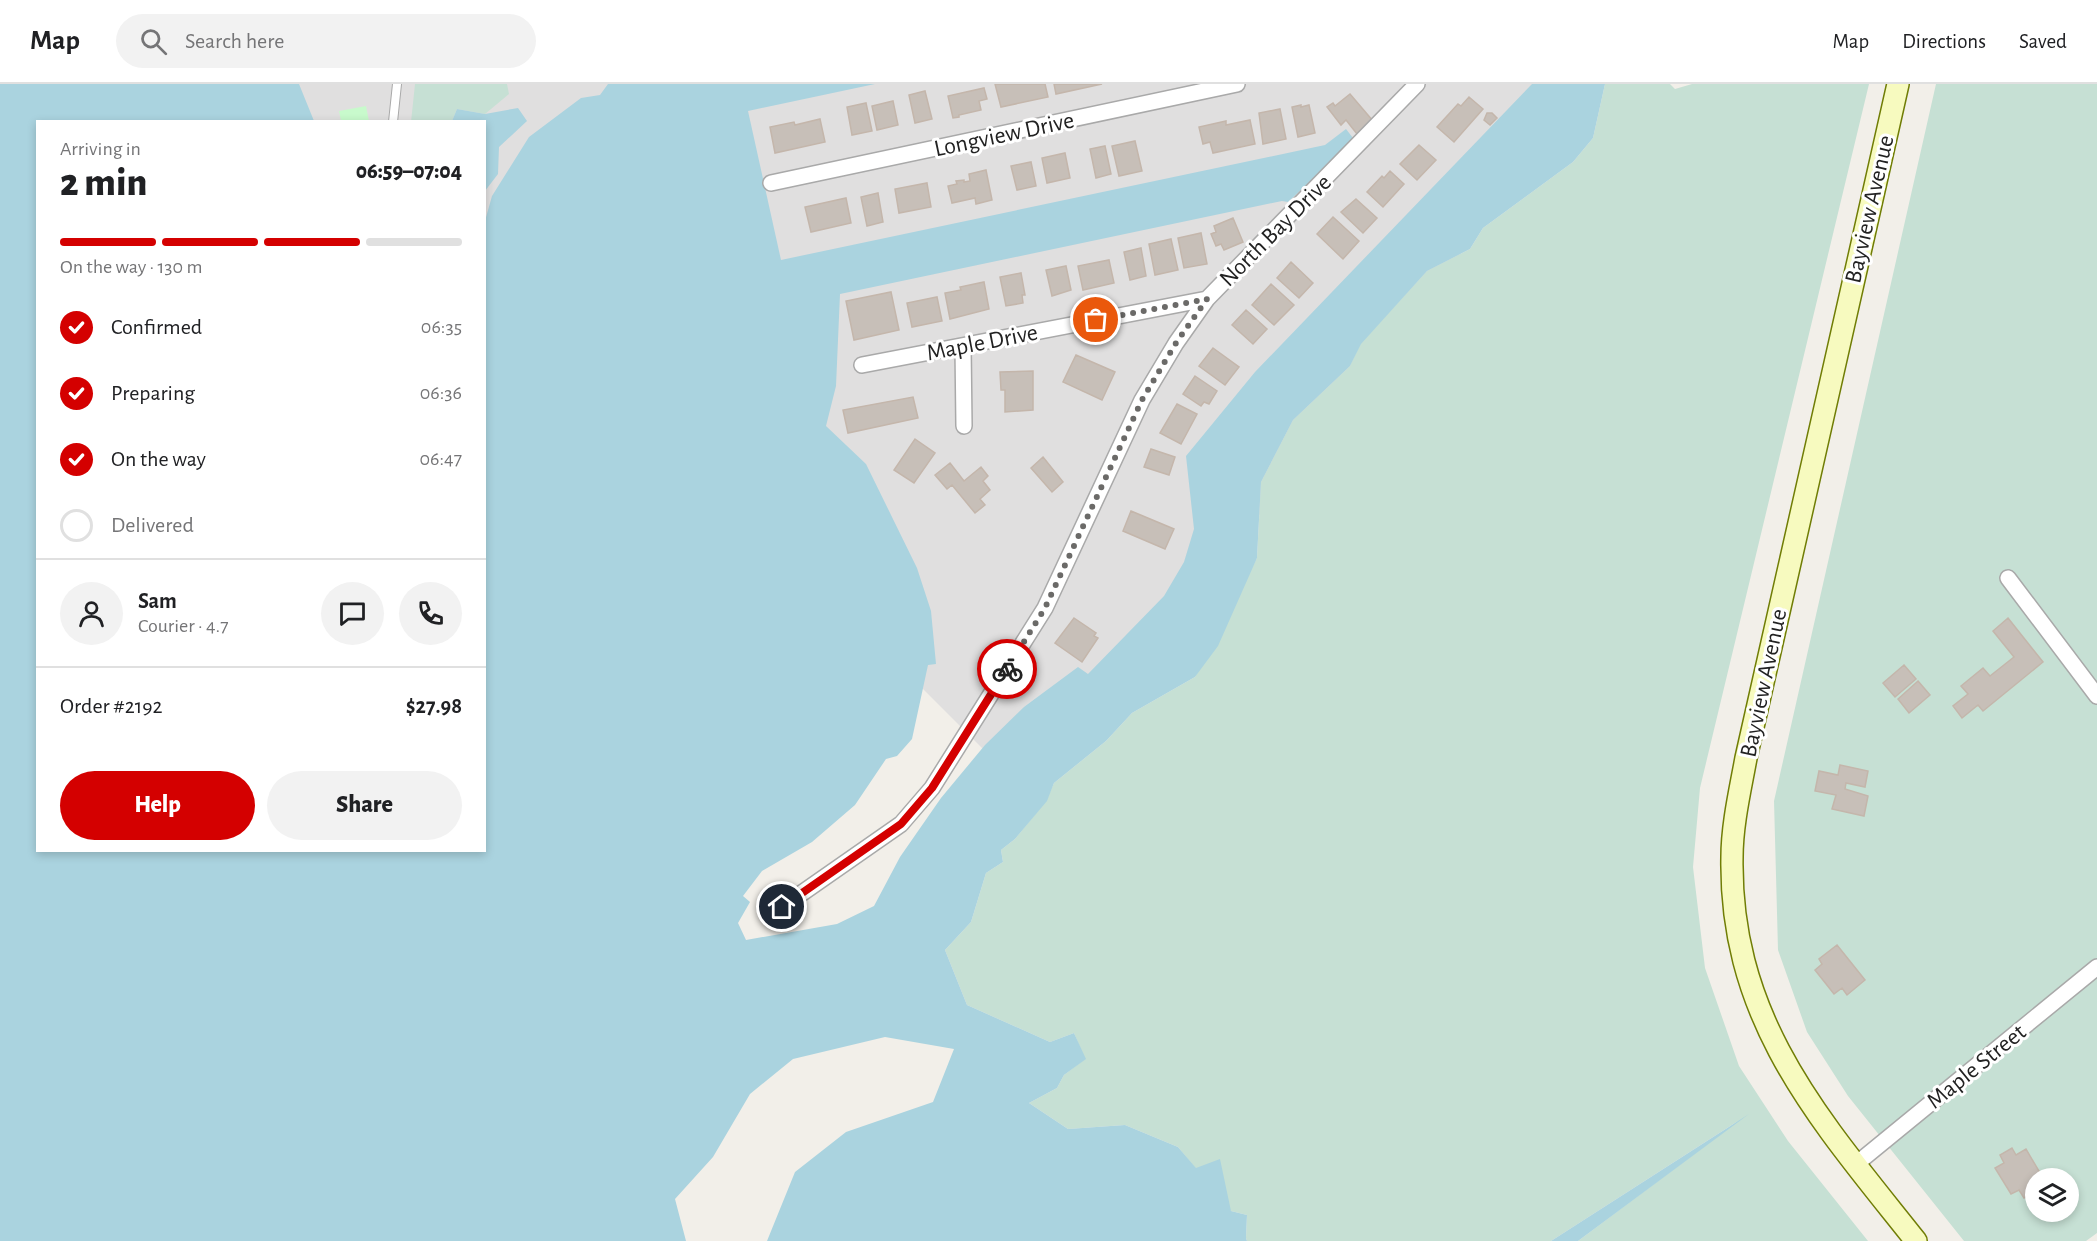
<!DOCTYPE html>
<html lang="en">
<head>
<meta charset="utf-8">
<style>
	:root { --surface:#fff; --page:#f2f2f2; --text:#202124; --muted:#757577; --line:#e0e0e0; --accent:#d40000 }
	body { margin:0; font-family:"Alegreya Sans",sans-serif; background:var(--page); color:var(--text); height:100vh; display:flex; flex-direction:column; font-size:22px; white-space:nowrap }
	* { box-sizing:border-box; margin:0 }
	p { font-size:20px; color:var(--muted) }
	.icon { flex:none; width:33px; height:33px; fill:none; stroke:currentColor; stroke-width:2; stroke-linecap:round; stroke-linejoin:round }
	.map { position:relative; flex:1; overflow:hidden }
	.panel { position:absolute; left:36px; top:36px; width:450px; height:732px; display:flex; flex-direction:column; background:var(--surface); border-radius:0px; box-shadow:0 3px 9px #0003 }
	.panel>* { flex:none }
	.controls { position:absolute; left:2025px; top:1084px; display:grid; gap:12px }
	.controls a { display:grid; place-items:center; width:54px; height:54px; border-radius:50%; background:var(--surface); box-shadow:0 3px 9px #0003; font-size:30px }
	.pin { position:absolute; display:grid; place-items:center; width:51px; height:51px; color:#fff; margin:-26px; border:3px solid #fff; border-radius:50%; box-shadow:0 2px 6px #0007 }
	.courier { position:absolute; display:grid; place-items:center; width:60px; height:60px; margin:-30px; border:4px solid #d40000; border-radius:50%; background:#fff; color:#222; box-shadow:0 2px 8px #0007 }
	.headline em { font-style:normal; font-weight:800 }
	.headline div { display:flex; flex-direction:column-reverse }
	.headline { display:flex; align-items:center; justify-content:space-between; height:102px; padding:0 24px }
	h1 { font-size:39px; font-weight:800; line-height:45px }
	.bar { display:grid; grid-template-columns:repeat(4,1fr); gap:9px 6px; align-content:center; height:72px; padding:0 24px }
	.bar i { height:8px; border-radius:4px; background:var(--line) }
	.bar .selected { background:var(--accent) }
	.bar p { grid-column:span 4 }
	.line { display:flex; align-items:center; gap:15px; padding:0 24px; border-top:2px solid var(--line) }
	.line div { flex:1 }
	.round { display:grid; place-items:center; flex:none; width:63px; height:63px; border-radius:32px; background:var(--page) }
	ol { padding:0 24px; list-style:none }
	li { display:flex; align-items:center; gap:18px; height:66px }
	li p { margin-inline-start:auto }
	li .icon { padding:6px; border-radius:50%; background:var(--accent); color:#fff; stroke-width:4 }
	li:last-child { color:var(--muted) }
	li i { width:33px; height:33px; border:3px solid var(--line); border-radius:50% }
	.action { display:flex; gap:12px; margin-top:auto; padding:12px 24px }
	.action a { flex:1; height:69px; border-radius:36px; background:var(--accent); color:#fff; font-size:24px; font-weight:800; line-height:69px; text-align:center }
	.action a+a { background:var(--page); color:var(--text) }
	header { display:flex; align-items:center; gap:36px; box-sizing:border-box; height:84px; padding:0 30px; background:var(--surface); border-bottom:2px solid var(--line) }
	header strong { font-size:28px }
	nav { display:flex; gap:33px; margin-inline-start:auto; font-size:21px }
	.search { width:420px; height:54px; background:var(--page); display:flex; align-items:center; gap:15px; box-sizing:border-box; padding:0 21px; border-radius:33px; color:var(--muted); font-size:22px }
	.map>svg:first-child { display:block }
	.residential { fill:#e0dfdf }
	.wetland { fill:#c6e0d4; fill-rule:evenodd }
	.park { fill:#c8facc }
	.water { fill:#aad3df }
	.building { fill:#c7bfb8; stroke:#c4b6ab; stroke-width:1.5 }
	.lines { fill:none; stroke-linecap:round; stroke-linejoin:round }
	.lane-casing { stroke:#a9a9a9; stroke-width:10 }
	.street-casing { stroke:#a9a9a9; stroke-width:18 }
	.secondary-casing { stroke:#707d05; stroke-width:24 }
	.lane { stroke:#fff; stroke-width:8 }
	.street { stroke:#fff; stroke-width:15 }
	.secondary { stroke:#f7fabf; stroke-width:21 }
	.done { stroke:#6b6a68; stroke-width:6; stroke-dasharray:0 10.8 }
	.route { stroke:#d40000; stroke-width:8 }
	.labels { text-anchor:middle; stroke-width:6; stroke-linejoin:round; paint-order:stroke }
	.street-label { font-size:24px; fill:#222; stroke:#fff }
</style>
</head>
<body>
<header>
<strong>Map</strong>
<div class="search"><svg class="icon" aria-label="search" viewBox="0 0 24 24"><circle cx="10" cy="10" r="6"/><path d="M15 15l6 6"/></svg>Search here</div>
<nav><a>Map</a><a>Directions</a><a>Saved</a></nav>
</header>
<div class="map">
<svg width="2097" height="1157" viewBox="0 0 2097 1157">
	<rect width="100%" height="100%" fill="#f2efe9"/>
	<path class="residential" d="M 86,0 L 1591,0 L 1227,473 L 993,675 L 891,573 L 485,204 L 484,38 L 94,37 Z"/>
	<path class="wetland" d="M 415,0 L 507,0 L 509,10 L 485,30 L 457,25 L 452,37 L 411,38 Z
		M 1605,0 L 1670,0 L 1675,5 L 1692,0 L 1869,0 L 1700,704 L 1693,783 L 1705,884 L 1739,982 L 1788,1057 L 1868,1157 L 1578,1157 L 1738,1037 L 1551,1157 L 1247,1157 L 1246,1154 L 1247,1131 L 1231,1127 L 1178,1063 L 1125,1041 L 1068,1045 L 1029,1019 L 1057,1004 L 1064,991 L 1085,975 L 1074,949 L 1050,958 L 967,921 L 945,866 L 971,838 L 986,789 L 1003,778 L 1001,766 L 1015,755 L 1046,717 L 1054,699 L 1106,657 L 1132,629 L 1195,593 L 1257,474 L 1261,398 L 1293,336 L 1350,282 L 1360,260 L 1427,187 L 1470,165 L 1483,144 L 1573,78 L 1593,54 Z
		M 1936,0 L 2097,0 L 2097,1149 L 2086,1157 L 1964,1157 L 1848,1012 L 1807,948 L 1778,866 L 1774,717 ZM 2036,1095 L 2068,1095 L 2068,1128 L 2036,1128 Z"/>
	<path class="park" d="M 366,22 L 369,37 L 341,37 L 339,27 Z"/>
	<path class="water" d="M 0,0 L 299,0 L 314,37 L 38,38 L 38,766 L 484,766 L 485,137 L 492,112 L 529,53 L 581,14 L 600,11 L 608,0 L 875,0 L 748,27 L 781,176 L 1325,61 L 1346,45 L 1353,54 L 1348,62 L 1288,118 L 1282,117 L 840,210 L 836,302 L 826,342 L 866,380 L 917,484 L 931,527 L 936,580 L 928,581 L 912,655 L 897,672 L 886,675 L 855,721 L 812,758 L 762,787 L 743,812 L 750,818 L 738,839 L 746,856 L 837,840 L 874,822 L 900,773 L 941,714 L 985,661 L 1024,623 L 1078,583 L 1088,590 L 1164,512 L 1184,478 L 1194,445 L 1186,372 L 1255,288 L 1532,0 L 1605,0 L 1593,54 L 1573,78 L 1483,144 L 1470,165 L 1427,187 L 1361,260 L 1350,282 L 1293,336 L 1261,398 L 1257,474 L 1218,562 L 1195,593 L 1132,629 L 1106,657 L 1054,699 L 1047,717 L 1015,755 L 1001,766 L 1003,778 L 986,789 L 971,838 L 945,866 L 967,921 L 1050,958 L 1074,949 L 1086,975 L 1064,991 L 1057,1004 L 1029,1019 L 1068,1045 L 1125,1041 L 1178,1063 L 1196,1084 L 1220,1075 L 1231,1127 L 1247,1131 L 1246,1154 L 1247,1157 L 767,1157 L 795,1088 L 846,1048 L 933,1018 L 954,965 L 885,953 L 793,975 L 750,1010 L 713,1073 L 675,1115 L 686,1157 L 0,1157 Z
		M 518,24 L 527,37 L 499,63 L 498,90 L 485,107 L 484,38 L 452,37 L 457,25 L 485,30 Z
		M 1749,1030 L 1578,1157 L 1551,1157 Z"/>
	<path class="building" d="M 995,0 L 1045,0 L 1048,13 L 1001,23 Z
		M 1054,0 L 1102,0 L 1056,10 Z
		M 984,4 L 987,15 L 979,17 L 981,26 L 959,31 L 959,33 L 953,34 L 948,12 Z
		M 925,7 L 932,35 L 915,39 L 909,11 Z
		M 1350,10 L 1373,37 L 1357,50 L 1346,36 L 1341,41 L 1327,23 L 1333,19 L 1335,22 Z
		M 1469,13 L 1483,25 L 1454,58 L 1437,43 L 1458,20 L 1461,22 Z
		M 893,17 L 898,41 L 877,46 L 872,22 Z
		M 866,19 L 872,47 L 852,51 L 847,23 Z
		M 1301,21 L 1301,23 L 1309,21 L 1315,49 L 1298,53 L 1292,23 Z
		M 1280,25 L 1286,55 L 1263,60 L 1259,29 Z
		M 1487,29 L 1492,29 L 1497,34 L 1490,41 L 1484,36 Z
		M 820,35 L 825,58 L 775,69 L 770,43 L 794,38 L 795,41 Z
		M 1250,36 L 1255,60 L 1213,69 L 1210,58 L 1203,60 L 1199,43 L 1226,37 L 1226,41 Z
		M 1135,57 L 1142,87 L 1119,92 L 1112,62 Z
		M 1419,61 L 1436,76 L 1417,96 L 1400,80 Z
		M 1105,62 L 1111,90 L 1096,94 L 1090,65 Z
		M 1065,69 L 1070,94 L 1047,99 L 1042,74 Z
		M 1031,78 L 1036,102 L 1017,106 L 1011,82 Z
		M 986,86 L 992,116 L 976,120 L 975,114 L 952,119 L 948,102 L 957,100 L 956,97 L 964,96 L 964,98 L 970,97 L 969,90 Z
		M 1390,87 L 1404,100 L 1383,123 L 1367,108 L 1382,92 L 1384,94 Z
		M 927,99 L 931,123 L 899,129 L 895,105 Z
		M 878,109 L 883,138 L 867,142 L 861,113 Z
		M 846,114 L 851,139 L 811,148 L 805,123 Z
		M 1356,115 L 1377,134 L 1363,149 L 1341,128 Z
		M 1333,133 L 1359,157 L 1343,175 L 1317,150 Z
		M 1233,134 L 1243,158 L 1224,166 L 1221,160 L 1216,162 L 1211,150 L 1216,148 L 1214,142 Z
		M 1201,149 L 1207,180 L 1184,184 L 1178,154 Z
		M 1171,155 L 1178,186 L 1155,191 L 1149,160 Z
		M 1141,164 L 1146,192 L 1130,196 L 1124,168 Z
		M 1109,176 L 1114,199 L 1083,206 L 1078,182 Z
		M 1291,178 L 1313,199 L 1299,214 L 1277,194 Z
		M 1066,182 L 1071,206 L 1052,212 L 1046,186 Z
		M 1021,189 L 1025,211 L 1022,211 L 1023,219 L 1006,222 L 1000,193 Z
		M 984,198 L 989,225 L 950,235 L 945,209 L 961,206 L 960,203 Z
		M 1271,200 L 1294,221 L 1274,241 L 1252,221 Z
		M 891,208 L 899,246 L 854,256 L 846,217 Z
		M 937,213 L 942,237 L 912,243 L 907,219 Z
		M 1246,226 L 1267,245 L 1253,260 L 1232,241 Z
		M 1213,264 L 1239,283 L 1225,301 L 1199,282 Z
		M 1076,271 L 1115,288 L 1102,316 L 1063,298 Z
		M 1033,287 L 1033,326 L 1005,328 L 1005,306 L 1001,306 L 1000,288 Z
		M 1195,292 L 1217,307 L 1209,320 L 1204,318 L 1201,322 L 1183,310 Z
		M 913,313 L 918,334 L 848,349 L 843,326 Z
		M 1177,320 L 1197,330 L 1181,360 L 1160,349 Z
		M 915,355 L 935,369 L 914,399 L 894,386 Z
		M 1151,365 L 1175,373 L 1169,391 L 1144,383 Z
		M 1043,373 L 1063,398 L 1052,408 L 1031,384 Z
		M 950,379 L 964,397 L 981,383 L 988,392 L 983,397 L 990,406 L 980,415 L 985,421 L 975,429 L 952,401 L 947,405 L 935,391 Z
		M 1131,427 L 1174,445 L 1165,465 L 1123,447 Z
		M 1074,534 L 1096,549 L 1094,552 L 1098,554 L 1082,578 L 1055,559 Z
		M 2008,534 L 2043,578 L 1983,627 L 1978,621 L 1962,634 L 1953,622 L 1968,610 L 1961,602 L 1983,584 L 1990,592 L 2014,573 L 1993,547 Z
		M 1904,581 L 1916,595 L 1895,613 L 1883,599 Z
		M 1918,597 L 1930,611 L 1909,629 L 1898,615 Z
		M 1840,681 L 1868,687 L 1865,703 L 1846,699 L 1845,705 L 1868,712 L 1864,732 L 1832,725 L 1836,711 L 1815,707 L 1819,687 L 1838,691 Z
		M 1837,861 L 1865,896 L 1847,911 L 1842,904 L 1834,910 L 1815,886 L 1822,880 L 1819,875 Z
		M 2012,1064 L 2016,1071 L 2026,1065 L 2043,1094 L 2036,1095 L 2036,1099 L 2033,1100 L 2036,1108 L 2024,1114 L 2019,1106 L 2011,1110 L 1995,1084 L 2004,1079 L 2000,1071 Z"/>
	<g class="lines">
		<defs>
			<path id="lane" d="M 393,38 L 397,0"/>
			<path id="street" d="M 771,99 L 1237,0
				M 963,262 L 964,342
				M 862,281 L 1207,215
				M 2008,494 L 2097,612
				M 782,823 L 901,740 L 932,704 L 1045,524 L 1142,316 L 1176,259 L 1207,215 L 1417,0
				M 1855,1081 L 2097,883"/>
			<path id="secondary" d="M 1898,0 L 1746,674 C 1740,707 1732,741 1732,773 C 1729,937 1821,1037 1916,1157"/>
		</defs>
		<use href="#lane" class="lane-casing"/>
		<use href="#street" class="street-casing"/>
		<use href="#secondary" class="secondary-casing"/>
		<use href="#lane" class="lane"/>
		<use href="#street" class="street"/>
		<use href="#secondary" class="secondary"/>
	</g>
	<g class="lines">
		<path class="done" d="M 1007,585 L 1045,524 L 1142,316 L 1176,259 L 1207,215 L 1096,236"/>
		<path class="route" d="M 782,823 L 901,740 L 932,704 L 1007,585"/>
	</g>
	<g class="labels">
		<g class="street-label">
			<text transform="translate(1004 50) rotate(-12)" y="8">Longview Drive</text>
			<text transform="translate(1869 125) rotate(-77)" y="8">Bayview Avenue</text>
			<text transform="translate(1275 146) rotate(-45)" y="8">North Bay Drive</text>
			<text transform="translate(982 258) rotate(-11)" y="8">Maple Drive</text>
			<text transform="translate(1763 599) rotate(-78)" y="8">Bayview Avenue</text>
			<text transform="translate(1976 982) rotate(-39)" y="8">Maple Street</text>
		</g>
	</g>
</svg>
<div class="controls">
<a><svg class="icon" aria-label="layers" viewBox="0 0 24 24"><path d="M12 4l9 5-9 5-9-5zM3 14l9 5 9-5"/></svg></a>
</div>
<div class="pin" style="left:1096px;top:236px;background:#ea580c"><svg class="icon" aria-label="bag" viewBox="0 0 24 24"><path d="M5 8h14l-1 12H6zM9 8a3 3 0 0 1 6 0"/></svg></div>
<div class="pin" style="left:782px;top:823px;background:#1f2937"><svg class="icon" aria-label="home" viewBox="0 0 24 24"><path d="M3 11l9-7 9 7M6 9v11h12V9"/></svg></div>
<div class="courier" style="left:1007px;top:585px"><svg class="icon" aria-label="bike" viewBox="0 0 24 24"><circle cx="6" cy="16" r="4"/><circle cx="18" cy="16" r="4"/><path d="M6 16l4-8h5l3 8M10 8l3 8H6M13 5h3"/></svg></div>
<section class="panel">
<div class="headline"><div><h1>2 min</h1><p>Arriving in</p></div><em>06:59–07:04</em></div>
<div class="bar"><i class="selected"></i><i class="selected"></i><i class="selected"></i><i></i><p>On the way · 130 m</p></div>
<ol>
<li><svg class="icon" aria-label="check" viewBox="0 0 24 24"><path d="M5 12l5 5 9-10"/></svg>Confirmed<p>06:35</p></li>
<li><svg class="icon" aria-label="check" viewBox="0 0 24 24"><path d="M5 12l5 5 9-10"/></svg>Preparing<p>06:36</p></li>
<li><svg class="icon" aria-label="check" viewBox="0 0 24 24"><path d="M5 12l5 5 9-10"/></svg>On the way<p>06:47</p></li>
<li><i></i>Delivered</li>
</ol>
<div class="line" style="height:108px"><a class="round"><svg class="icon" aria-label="person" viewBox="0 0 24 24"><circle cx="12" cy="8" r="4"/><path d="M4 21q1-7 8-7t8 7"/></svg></a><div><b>Sam</b><p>Courier · 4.7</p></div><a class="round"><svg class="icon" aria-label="chat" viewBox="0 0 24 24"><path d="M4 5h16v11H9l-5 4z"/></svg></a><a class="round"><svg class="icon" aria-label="phone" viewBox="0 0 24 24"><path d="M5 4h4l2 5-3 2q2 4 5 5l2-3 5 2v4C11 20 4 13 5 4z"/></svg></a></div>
<div class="line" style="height:78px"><div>Order #2192</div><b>$27.98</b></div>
<div class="action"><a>Help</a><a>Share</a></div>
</section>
</div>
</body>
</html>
